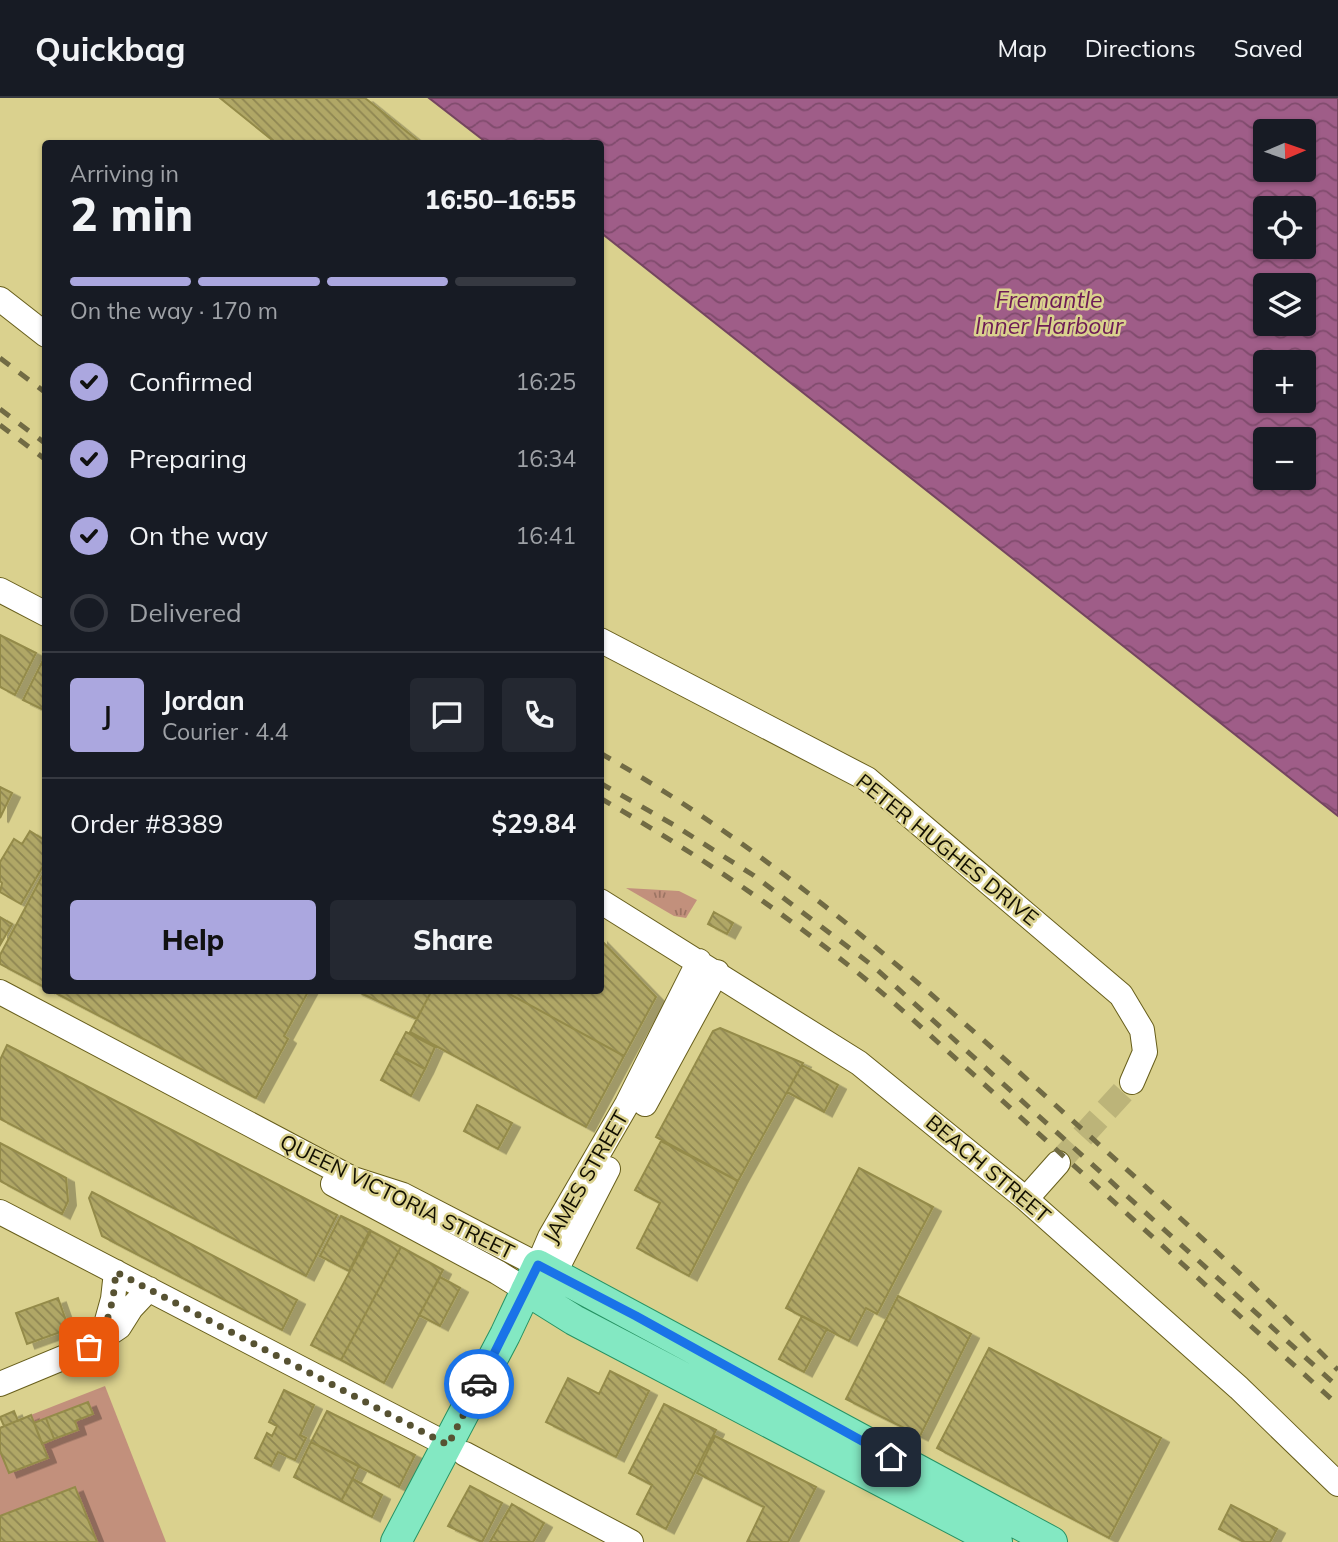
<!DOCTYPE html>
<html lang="en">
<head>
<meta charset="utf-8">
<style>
	:root { --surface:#171b24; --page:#242831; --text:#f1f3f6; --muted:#9ea1a6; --line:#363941; --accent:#aba7df }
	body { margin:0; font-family:Mulish,sans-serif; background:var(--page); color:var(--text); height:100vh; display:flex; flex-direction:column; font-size:26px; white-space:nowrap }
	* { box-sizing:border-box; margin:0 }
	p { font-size:23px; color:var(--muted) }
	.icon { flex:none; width:38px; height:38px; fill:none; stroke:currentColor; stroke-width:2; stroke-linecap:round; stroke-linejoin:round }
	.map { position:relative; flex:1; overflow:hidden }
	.sheet { position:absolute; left:42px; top:42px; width:562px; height:854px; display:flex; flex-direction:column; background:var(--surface); border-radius:7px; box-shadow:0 2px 5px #0004 }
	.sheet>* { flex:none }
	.needle { width:46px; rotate:88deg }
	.fabs { position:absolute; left:1253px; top:21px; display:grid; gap:14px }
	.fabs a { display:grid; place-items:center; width:63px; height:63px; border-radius:7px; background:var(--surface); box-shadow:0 2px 5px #0004; font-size:35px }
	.pin { position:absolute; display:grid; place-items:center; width:60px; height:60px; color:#fff; margin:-30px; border-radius:14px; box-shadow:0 4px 10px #0006 }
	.courier { position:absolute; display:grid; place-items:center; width:70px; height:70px; margin:-35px; border:5px solid #1a73e8; border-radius:50%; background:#fff; color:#222; box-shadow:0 2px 9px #0007 }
	.summary em { font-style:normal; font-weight:800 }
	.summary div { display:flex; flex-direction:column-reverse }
	.summary { display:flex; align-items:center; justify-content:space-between; height:119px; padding:0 28px }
	h1 { font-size:46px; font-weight:800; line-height:52px }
	.bar { display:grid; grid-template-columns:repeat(4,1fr); gap:10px 7px; align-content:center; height:84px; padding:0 28px }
	.bar i { height:9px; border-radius:5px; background:var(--line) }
	.bar .active { background:var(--accent) }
	.bar p { grid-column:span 4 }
	.line { display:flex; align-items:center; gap:18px; padding:0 28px; border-top:2px solid var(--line) }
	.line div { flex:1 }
	.round { display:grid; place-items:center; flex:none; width:74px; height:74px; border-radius:7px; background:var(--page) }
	ol { padding:0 28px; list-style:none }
	li { display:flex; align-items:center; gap:21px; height:77px }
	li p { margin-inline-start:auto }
	li .icon { padding:7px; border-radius:50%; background:var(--accent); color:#111; stroke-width:4 }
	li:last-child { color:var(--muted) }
	li i { width:38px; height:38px; border:4px solid var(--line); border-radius:50% }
	.primary-button { display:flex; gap:14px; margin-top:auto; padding:14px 28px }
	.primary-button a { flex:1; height:80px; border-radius:7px; background:var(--accent); color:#111; font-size:28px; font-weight:800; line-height:80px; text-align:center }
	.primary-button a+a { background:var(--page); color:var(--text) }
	header { display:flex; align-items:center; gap:42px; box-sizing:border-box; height:98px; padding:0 35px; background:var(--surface); border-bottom:2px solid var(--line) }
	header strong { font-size:33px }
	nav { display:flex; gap:38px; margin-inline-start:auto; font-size:24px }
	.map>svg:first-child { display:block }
	.grass { fill:url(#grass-tufts) }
	.garden { fill:#c2907c }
	.water { fill:url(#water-waves); stroke:#74455f; stroke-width:2; fill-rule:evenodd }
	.building { fill:url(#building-back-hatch); stroke:#948b4a; stroke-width:2; filter:url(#shadow) }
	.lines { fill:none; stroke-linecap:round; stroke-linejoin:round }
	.minor-tunnel { stroke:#bcb479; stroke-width:24; stroke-dasharray:24 12; stroke-linecap:butt }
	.minor-casing { stroke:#675e1b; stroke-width:26 }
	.major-casing { stroke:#269263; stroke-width:32 }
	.minor { stroke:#fff; stroke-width:24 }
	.major { stroke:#83e8c2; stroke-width:30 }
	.rail { stroke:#716b44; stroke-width:5; stroke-dasharray:12 12; stroke-linecap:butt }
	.done { stroke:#575232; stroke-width:7; stroke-dasharray:0 12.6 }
	.route { stroke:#1a73e8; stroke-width:9 }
	.labels { text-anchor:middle; stroke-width:5; stroke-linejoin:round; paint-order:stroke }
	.street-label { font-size:21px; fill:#110e00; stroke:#dad18e }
	.water-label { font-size:23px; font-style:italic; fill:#6d1b56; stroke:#dad18e }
</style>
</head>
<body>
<header>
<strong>Quickbag</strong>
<nav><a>Map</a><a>Directions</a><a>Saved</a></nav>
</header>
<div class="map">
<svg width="1338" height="1444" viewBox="0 0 1338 1444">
	<defs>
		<pattern id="grass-tufts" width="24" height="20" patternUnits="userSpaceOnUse" patternTransform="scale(1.75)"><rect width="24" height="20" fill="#c2907c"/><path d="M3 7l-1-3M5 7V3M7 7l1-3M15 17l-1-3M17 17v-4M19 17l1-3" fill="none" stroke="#9c7463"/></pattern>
		<pattern id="water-waves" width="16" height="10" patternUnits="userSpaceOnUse" patternTransform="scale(1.75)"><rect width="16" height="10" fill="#9f5d88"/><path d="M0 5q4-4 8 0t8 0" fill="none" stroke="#804b6d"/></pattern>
		<pattern id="building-back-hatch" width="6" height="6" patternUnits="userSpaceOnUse" patternTransform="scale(1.75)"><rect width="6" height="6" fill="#b0a766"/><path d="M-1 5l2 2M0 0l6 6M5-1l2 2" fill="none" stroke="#8e8652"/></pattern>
		<filter id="shadow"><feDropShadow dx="8" dy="4.5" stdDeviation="0" flood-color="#0004"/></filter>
	</defs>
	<rect width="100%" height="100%" fill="#dad18e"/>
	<path class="grass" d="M 626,790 L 679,793 L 697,802 L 686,820 L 674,818 Z"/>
	<path class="garden" d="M 105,1288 L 166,1444 L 0,1444 L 0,1329 Z"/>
	<path class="water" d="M 429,0 L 1338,0 L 1338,718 L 600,134 L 600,46 L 487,45 ZM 1265,33 L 1304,33 L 1304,72 L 1265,72 ZM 1265,110 L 1304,110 L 1304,149 L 1265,149 ZM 1265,187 L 1304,187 L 1304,226 L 1265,226 ZM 1265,264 L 1304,264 L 1304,303 L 1265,303 ZM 1265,341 L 1304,341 L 1304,380 L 1265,380 Z"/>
	<path class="building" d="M 220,0 L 365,0 L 422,46 L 277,46 Z
		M 0,537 L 36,555 L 15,597 L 0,589 Z
		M 44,560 L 46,561 L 46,613 L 23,602 Z
		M 0,689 L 12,695 L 0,720 Z
		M 30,733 L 46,743 L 46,763 L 21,806 L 0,794 L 2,785 L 0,783 L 0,764 L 14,741 L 22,746 Z
		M 46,771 L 46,890 L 0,866 L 0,857 Z
		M 714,814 L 733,825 L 727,836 L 708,826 Z
		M 0,819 L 12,826 L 0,847 Z
		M 600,841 L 656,899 L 624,958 L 502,892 L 600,892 Z
		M 50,892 L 309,892 L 284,938 L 288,941 L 256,1000 Z
		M 354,892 L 432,892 L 417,921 Z
		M 432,892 L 502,892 L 624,958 L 586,1029 L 410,934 Z
		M 720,930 L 803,965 L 738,1083 L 656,1039 L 713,933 Z
		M 406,934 L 435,949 L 425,971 L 395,955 Z
		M 7,947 L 337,1117 L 306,1178 L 0,1021 L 0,962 Z
		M 395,955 L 425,971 L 411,998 L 381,982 Z
		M 802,967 L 838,987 L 824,1014 L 787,994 Z
		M 477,1007 L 512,1025 L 498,1051 L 464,1033 Z
		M 661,1043 L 738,1083 L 689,1178 L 637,1150 L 660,1105 L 635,1092 Z
		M 0,1045 L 66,1080 L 68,1103 L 62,1116 L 0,1083 Z
		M 859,1070 L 933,1109 L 877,1216 L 866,1210 L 849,1243 L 786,1210 Z
		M 92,1094 L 297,1202 L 282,1232 L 102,1138 L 89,1100 Z
		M 341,1118 L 370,1132 L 349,1173 L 320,1158 Z
		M 371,1133 L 401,1149 L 341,1262 L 311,1247 Z
		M 401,1149 L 443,1172 L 384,1285 L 341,1262 Z
		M 440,1179 L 460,1190 L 440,1228 L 419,1217 Z
		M 898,1198 L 971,1236 L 920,1338 L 846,1301 Z
		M 58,1200 L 69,1231 L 27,1246 L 16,1215 Z
		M 802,1218 L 827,1231 L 804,1274 L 779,1261 Z
		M 989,1250 L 1161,1340 L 1109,1440 L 937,1350 Z
		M 610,1273 L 649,1293 L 616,1359 L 546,1324 L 568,1280 L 599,1296 Z
		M 284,1292 L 314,1307 L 300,1337 L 306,1340 L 295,1362 L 278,1354 L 271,1368 L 255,1360 L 267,1335 L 272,1338 L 277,1328 L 269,1324 Z
		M 88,1304 L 93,1316 L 75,1323 L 78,1332 L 54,1341 L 46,1320 Z
		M 664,1306 L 716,1332 L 666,1431 L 637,1416 L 652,1387 L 629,1375 Z
		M 14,1313 L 18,1323 L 31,1317 L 48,1360 L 9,1375 L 0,1353 L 0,1330 L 4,1328 L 0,1319 Z
		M 327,1313 L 415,1357 L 399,1389 L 311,1344 Z
		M 31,1317 L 48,1360 L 9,1375 L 0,1353 L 0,1330 Z
		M 46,1320 L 54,1341 L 42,1346 L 34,1325 Z
		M 715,1338 L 816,1389 L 788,1444 L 747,1444 L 764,1409 L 697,1375 Z
		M 311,1344 L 359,1368 L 341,1403 L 294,1379 Z
		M 353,1381 L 382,1397 L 372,1419 L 341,1403 Z
		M 470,1388 L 502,1405 L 482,1444 L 448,1428 Z
		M 75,1389 L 97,1444 L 0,1444 L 0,1418 Z
		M 512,1406 L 544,1425 L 533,1444 L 490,1444 Z
		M 1231,1407 L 1277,1431 L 1270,1444 L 1244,1444 L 1219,1431 Z"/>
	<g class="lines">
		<path class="minor-tunnel" d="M 1058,1065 L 1132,984"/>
		<defs>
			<path id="minor" d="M 0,201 L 46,237
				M 0,492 L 46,516
				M 600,542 L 867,681 L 1121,897 L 1142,932 L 1145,954 L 1132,984
				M 600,803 L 859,965 L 1026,1101 L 1239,1290 L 1338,1386
				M 0,894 L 353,1081 L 403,1097 L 538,1167 L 550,1139 L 627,1006 L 699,863
				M 645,1006 L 717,874
				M 333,1086 L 497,1174 L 526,1192
				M 1026,1101 L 1058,1065
				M 0,1114 L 448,1347
				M 554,1176 L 608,1071
				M 102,1241 L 113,1201 L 116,1174
				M 0,1286 L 89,1249 L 119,1229 L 131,1210 L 149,1191
				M 465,1356 L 631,1444"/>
			<path id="major" d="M 526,1192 L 574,1222 L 997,1444
				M 396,1444 L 505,1237 L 538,1167 L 1052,1444"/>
		</defs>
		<use href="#minor" class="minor-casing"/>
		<use href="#major" class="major-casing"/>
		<use href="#minor" class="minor"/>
		<use href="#major" class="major"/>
		<path class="rail" d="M 0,260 L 46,295
			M 0,311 L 46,346
			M 0,327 L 46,362
			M 600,655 C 769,751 909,874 1052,1004 C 1149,1092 1247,1178 1338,1272
			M 600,685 L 674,727 L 753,777 L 873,868 L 1338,1289
			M 600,700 C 711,764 814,834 910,919 L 1338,1307"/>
	</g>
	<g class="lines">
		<path class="done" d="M 89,1249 L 102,1241 L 113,1201 L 116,1174 L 448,1347 L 479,1286"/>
		<path class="route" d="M 479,1286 L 538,1167 L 636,1218 L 891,1359"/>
	</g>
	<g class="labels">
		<g class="street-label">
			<text transform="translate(947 752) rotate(39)" y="7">PETER HUGHES DRIVE</text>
			<text transform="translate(988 1071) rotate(40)" y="7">BEACH STREET</text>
			<text transform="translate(586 1079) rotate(-60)" y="7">JAMES STREET</text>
			<text transform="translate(397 1099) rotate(26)" y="7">QUEEN VICTORIA STREET</text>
		</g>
		<g class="water-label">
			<text x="1049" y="210">Fremantle<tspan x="1049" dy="26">Inner Harbour</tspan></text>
		</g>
	</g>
</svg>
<div class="fabs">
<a><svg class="needle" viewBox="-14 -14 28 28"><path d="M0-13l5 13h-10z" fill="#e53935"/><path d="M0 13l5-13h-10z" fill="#9ea1a6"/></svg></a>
<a><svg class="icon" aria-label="locate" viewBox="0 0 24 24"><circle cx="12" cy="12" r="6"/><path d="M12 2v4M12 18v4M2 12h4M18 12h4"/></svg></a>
<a><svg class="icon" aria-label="layers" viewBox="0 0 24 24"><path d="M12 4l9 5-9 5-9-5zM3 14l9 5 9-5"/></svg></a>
<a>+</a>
<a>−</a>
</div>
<div class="pin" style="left:89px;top:1249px;background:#ea580c"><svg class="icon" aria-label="bag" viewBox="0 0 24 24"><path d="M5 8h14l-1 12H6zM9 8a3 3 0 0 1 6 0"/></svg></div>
<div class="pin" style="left:891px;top:1359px;background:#1f2937"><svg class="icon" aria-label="home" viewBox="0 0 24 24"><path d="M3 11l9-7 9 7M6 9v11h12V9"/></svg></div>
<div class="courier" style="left:479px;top:1286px"><svg class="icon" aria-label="car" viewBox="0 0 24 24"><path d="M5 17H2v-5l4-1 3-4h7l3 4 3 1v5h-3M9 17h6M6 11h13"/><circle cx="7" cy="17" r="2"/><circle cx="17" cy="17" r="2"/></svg></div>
<section class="sheet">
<div class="summary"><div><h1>2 min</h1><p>Arriving in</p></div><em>16:50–16:55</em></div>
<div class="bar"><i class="active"></i><i class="active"></i><i class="active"></i><i></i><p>On the way · 170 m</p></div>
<ol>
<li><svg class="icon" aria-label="check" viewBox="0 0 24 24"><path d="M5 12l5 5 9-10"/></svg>Confirmed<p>16:25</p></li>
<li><svg class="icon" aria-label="check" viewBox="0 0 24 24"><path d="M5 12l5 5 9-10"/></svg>Preparing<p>16:34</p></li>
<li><svg class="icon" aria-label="check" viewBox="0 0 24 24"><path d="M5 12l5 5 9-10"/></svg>On the way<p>16:41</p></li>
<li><i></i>Delivered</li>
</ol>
<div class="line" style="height:126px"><b class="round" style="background:var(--accent);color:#111">J</b><div><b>Jordan</b><p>Courier · 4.4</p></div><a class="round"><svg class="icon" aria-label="chat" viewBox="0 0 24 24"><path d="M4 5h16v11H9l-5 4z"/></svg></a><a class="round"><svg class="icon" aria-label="phone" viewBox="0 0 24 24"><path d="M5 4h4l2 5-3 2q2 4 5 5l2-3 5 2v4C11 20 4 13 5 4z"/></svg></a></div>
<div class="line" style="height:91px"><div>Order #8389</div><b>$29.84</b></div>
<div class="primary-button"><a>Help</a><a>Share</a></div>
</section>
</div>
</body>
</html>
